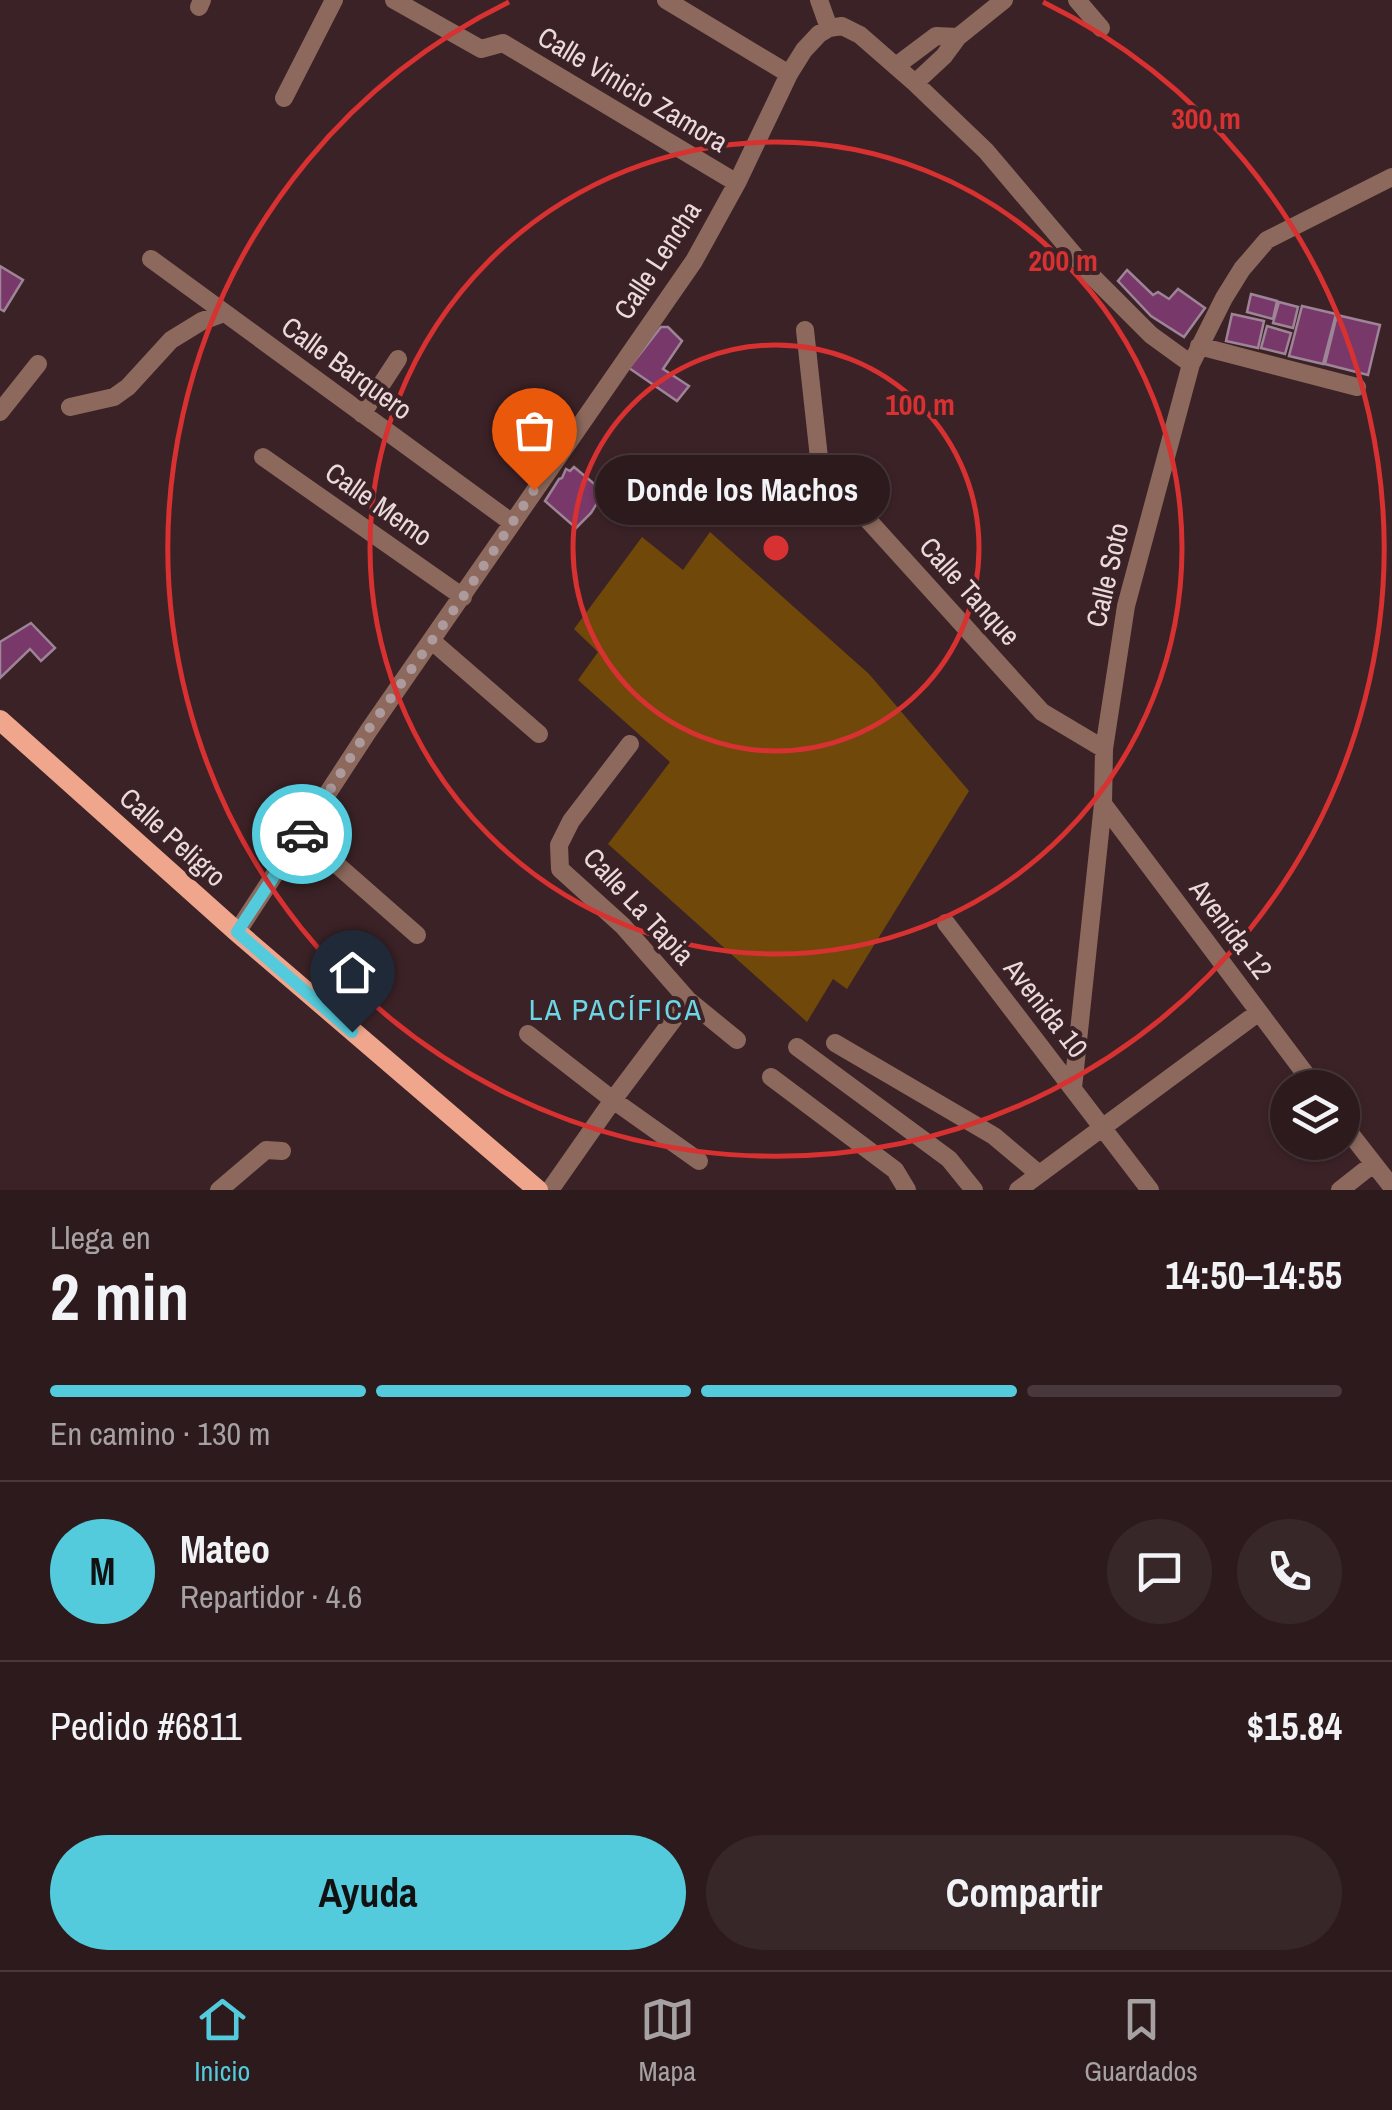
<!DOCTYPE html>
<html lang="es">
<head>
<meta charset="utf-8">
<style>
	:root { --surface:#2c1a1c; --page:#382729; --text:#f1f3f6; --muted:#a6a1a3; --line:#48383b; --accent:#53cbdc }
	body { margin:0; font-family:"Archivo Narrow",sans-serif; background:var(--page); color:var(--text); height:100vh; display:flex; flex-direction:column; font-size:38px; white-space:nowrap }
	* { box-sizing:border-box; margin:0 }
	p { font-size:32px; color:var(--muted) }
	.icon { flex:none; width:55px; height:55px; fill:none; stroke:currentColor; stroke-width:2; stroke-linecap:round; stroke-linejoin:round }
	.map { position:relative; height:1190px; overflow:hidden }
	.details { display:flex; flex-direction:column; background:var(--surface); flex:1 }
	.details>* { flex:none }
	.fabs { position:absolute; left:1270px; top:1070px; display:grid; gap:20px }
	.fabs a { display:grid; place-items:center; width:90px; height:90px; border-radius:50%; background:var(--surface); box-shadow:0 2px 8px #0004,0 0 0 2px var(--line); font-size:50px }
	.pin { position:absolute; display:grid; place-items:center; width:85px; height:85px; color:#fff; margin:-102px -42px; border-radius:50% 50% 50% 0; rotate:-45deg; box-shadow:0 0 10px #0007 }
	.pin .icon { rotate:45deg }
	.courier { position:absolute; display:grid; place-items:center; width:100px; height:100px; margin:-50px; border:8px solid #53cbdc; border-radius:50%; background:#fff; color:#222; box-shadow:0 2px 12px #0007 }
	.bubble { position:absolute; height:70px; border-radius:35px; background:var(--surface); box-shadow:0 2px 8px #0004,0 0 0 2px var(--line); font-size:32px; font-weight:700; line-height:70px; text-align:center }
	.headline em { font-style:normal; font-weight:700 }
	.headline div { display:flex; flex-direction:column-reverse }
	.headline { display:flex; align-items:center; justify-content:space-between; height:170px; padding:0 50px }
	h1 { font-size:65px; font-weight:700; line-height:75px }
	.bar { display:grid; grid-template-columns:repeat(4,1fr); gap:15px 10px; align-content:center; height:120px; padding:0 50px }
	.bar i { height:12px; border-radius:8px; background:var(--line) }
	.bar .on { background:var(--accent) }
	.bar p { grid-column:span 4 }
	.line { display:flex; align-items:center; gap:25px; padding:0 50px; border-top:2px solid var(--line) }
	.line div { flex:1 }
	.round { display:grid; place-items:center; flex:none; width:105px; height:105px; border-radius:52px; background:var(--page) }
	.button { display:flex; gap:20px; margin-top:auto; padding:20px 50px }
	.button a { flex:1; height:115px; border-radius:60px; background:var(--accent); color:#111; font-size:40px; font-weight:700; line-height:115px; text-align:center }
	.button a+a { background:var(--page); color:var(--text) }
	.tabs { display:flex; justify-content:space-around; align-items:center; height:140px; border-top:2px solid var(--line); background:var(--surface); font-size:28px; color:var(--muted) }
	.tabs a { display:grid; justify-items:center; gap:5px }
	.tabs .on { color:var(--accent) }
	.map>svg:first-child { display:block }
	.forest { fill:#70490a }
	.building { fill:#78386a; stroke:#9d8496; stroke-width:2.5 }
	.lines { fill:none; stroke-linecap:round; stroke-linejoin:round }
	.minor { stroke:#8c695c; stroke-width:18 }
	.major { stroke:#efa68c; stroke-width:20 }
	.done { stroke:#ad9a9c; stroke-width:10; stroke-dasharray:0 18 }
	.route { stroke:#53cbdc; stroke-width:12 }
	.ring { fill:none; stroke:#d73131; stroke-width:5 }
	.labels { text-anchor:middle; stroke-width:8; stroke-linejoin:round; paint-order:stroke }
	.street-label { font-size:28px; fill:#ebdadc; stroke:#3b2226 }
	.neighbourhood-label { font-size:30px; letter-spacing:2.5px; fill:#6dd6e6; stroke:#3b2226 }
	.centre { fill:#d73131; stroke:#3b2226; stroke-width:5 }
	.ring-label { font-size:30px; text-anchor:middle; font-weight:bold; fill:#d73131; stroke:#3b2226; stroke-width:8; stroke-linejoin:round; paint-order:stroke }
</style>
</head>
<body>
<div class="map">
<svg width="1392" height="1190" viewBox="0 0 1392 1190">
	<rect width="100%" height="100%" fill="#3b2226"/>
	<path class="forest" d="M 710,532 L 869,674 L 969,791 L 847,989 L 833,979 L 807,1022 L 608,844 L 670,762 L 578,680 L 598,652 L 574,629 L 642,537 L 683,570 Z"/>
	<path class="building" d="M 0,266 L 23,280 L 4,311 L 0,309 Z
		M 1127,270 L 1153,295 L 1158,292 L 1169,299 L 1178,289 L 1205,308 L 1184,337 L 1151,316 L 1118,281 Z
		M 1251,294 L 1277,301 L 1273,319 L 1247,312 Z
		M 1279,302 L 1298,307 L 1293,328 L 1273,323 Z
		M 1302,306 L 1336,314 L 1323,364 L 1289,356 Z
		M 1232,314 L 1264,321 L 1258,348 L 1226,341 Z
		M 1337,315 L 1380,325 L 1368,375 L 1325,364 Z
		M 1267,326 L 1291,333 L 1285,354 L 1261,348 Z
		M 661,327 L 668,327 L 682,341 L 663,369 L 689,386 L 677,401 L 629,368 Z
		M 574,467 L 604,492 L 591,513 L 576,528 L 545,501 L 559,479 L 562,478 L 566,469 L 570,471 Z
		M 31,623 L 55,648 L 41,661 L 30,649 L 0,678 L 0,642 Z"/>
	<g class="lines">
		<path class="minor" d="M 394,0 L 481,49 L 503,43 L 737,183
			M 666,0 L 789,74
			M 819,0 L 829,28
			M 1077,0 L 1101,28
			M 199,7 L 202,0
			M 896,66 L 936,36 L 958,37
			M 915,83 L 944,56 L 958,37 L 1004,0
			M 284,98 L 334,0
			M 151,259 L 511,522
			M 805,330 L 820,467 L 1042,712 L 1104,749
			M 1199,346 L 1357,387
			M 70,407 L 114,397 L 128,387 L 171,340 L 202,321 L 224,313
			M 0,412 L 38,364
			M 362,414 L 398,359
			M 263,457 L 463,597
			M 432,641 L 539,734
			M 630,744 L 571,821 L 559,845 L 560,869 L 623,926 L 688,1000 L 737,1040
			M 1103,804 L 1316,1088
			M 302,834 L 417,935
			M 946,923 L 1150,1190
			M 237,932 L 369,730 L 694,261 L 737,183 L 789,74 L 804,50 L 819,34 L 829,28 L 842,26 L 860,35 L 915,83 L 986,151 L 1092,276 L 1151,335 L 1191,364
			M 528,1034 L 613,1100 L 699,1161
			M 835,1043 L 994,1136 L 1039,1174
			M 797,1047 L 949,1159 L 974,1190
			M 771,1077 L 895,1170 L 907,1190
			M 1073,1088 L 1103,804 L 1104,749 L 1126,606 L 1191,364 L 1224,298 L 1242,269 L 1267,240 L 1392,177
			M 1342,1123 L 1392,1187
			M 219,1190 L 266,1150 L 282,1151
			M 550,1190 L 613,1100 L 688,1000
			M 1018,1190 L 1259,1012
			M 1340,1190 L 1373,1164"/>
		<path class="major" d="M 0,720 L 237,932 L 538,1190"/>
	</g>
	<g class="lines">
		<path class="done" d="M 302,834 L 368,730 L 463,597 L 534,490"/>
		<path class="route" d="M 302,834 L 237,932 L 352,1032"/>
	</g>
	<g class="ring">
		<circle cx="776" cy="548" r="203"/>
		<circle cx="776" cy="548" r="406"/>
		<path d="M1043 2A608 608 0 1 1 509 2"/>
	</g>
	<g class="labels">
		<g class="street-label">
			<text transform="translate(633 89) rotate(31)" y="10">Calle Vinicio Zamora</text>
			<text transform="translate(657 260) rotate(-57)" y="10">Calle Lencha</text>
			<text transform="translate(347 368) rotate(36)" y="10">Calle Barquero</text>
			<text transform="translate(379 504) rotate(35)" y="10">Calle Memo</text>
			<text transform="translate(1107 575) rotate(-77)" y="10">Calle Soto</text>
			<text transform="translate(970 591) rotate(48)" y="10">Calle Tanque</text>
			<text transform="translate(173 837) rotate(42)" y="10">Calle Peligro</text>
			<text transform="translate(639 906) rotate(47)" y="10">Calle La Tapia</text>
			<text transform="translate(1231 929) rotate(53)" y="10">Avenida 12</text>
			<text transform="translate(1046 1008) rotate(52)" y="10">Avenida 10</text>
		</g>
		<g class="neighbourhood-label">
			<text x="616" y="1020">LA PACÍFICA</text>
		</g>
	</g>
	<circle cx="776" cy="548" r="15" class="centre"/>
	<g class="ring-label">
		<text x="1206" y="129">300 m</text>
		<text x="1063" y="271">200 m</text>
		<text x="920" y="415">100 m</text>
	</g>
</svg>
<div class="fabs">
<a><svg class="icon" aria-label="layers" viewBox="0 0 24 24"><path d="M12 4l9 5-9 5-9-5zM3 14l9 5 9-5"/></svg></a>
</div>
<div class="pin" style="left:534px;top:490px;background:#ea580c"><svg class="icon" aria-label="bag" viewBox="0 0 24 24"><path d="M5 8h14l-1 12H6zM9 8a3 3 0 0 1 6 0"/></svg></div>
<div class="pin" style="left:352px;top:1032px;background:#1f2937"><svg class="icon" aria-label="home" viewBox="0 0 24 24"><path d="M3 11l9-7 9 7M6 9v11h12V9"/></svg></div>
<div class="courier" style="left:302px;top:834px"><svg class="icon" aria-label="car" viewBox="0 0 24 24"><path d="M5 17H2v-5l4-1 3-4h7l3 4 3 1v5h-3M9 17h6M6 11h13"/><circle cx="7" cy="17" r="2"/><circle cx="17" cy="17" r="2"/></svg></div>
<div class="bubble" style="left:595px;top:455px;width:295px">Donde los Machos</div>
</div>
<section class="details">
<div class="headline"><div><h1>2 min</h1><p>Llega en</p></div><em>14:50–14:55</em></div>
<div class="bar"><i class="on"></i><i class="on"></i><i class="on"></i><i></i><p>En camino · 130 m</p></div>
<div class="line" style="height:180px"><b class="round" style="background:var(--accent);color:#111">M</b><div><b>Mateo</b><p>Repartidor · 4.6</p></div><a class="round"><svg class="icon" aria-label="chat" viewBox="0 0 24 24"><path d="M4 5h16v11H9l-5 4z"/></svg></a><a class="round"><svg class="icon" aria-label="phone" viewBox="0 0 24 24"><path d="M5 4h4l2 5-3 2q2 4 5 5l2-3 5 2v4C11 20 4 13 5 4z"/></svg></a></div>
<div class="line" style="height:130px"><div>Pedido #6811</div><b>$15.84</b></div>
<div class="button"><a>Ayuda</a><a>Compartir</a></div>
</section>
<nav class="tabs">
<a class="on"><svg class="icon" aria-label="home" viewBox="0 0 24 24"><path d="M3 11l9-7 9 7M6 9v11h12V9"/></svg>Inicio</a>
<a><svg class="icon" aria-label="map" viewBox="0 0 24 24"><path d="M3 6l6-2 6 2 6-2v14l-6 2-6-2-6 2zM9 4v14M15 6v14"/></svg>Mapa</a>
<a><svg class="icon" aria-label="saved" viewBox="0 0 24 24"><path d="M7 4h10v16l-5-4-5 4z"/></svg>Guardados</a>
</nav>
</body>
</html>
